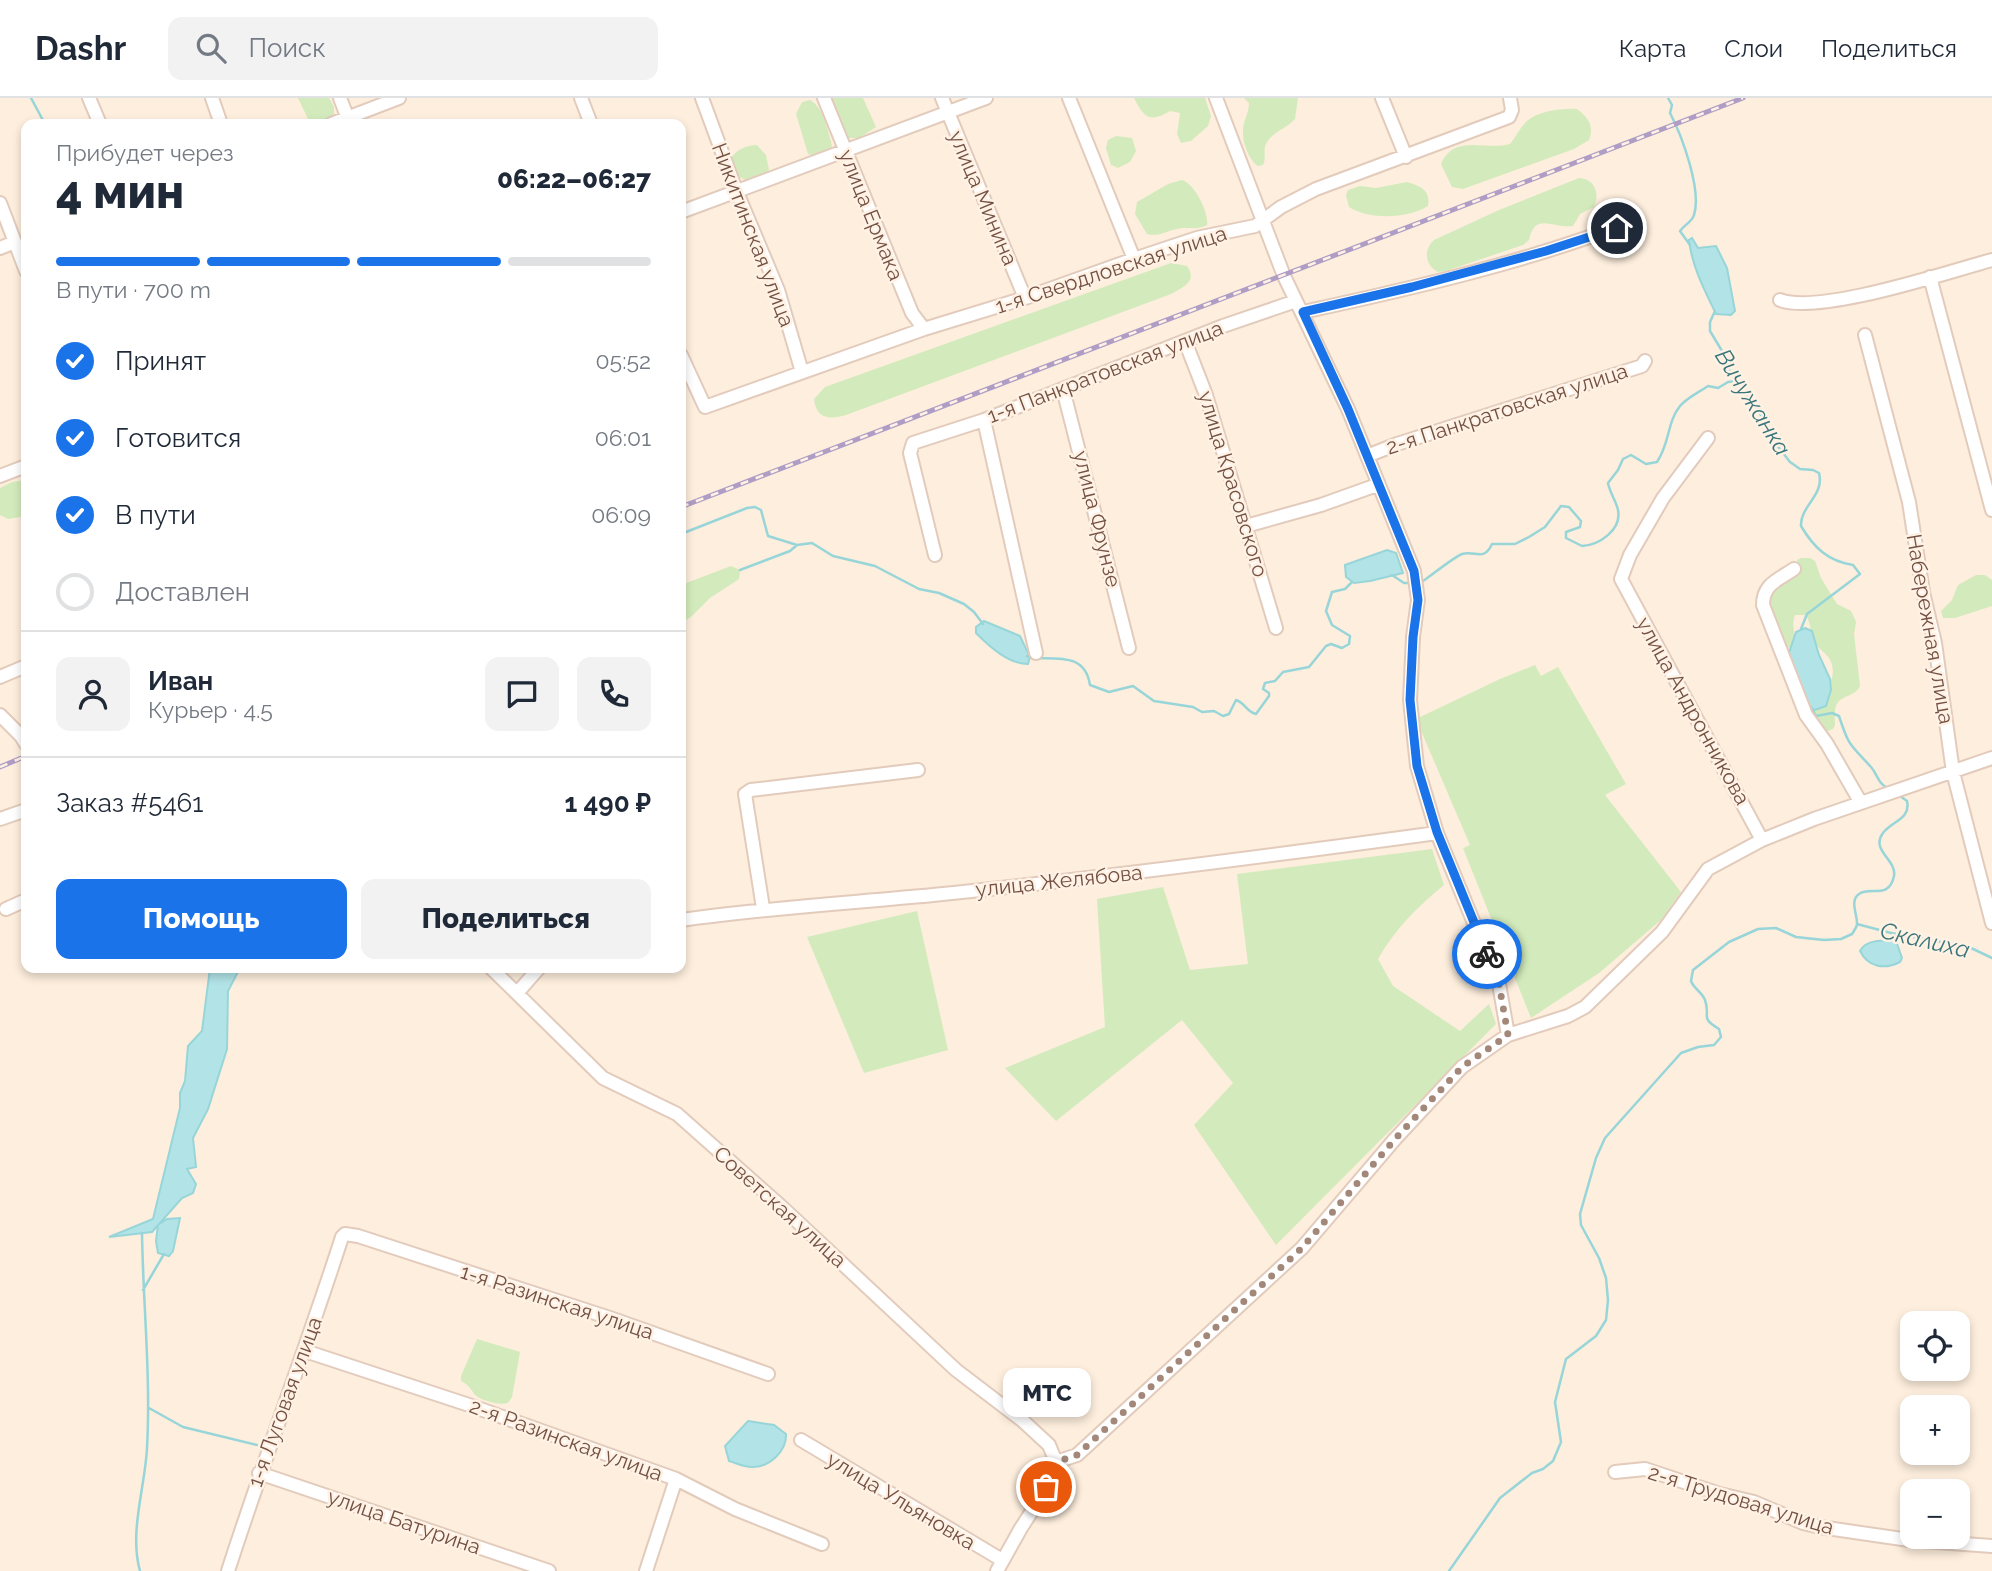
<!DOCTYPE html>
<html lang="ru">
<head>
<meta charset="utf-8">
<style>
	:root { --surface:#fff; --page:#f2f2f3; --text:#1f2937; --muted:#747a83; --line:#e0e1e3; --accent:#1a73e8 }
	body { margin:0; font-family:Raleway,sans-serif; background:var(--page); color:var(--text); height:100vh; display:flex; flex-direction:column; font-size:26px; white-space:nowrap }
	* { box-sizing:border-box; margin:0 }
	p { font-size:23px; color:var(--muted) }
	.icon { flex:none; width:38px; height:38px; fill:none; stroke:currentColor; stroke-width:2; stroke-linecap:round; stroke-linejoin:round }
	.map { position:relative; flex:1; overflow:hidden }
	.sheet { position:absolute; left:21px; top:21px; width:665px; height:854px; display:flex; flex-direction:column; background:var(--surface); border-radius:14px; box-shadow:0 4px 10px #0003 }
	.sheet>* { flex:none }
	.tools { position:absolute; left:1900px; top:1213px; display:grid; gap:14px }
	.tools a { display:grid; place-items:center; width:70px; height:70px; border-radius:14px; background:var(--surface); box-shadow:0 4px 10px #0003; font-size:35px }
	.pin { position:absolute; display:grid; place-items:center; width:60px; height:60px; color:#fff; margin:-30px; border:4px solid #fff; border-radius:50%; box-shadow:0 2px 7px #0007 }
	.courier { position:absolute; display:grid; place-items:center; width:70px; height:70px; margin:-35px; border:5px solid #1a73e8; border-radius:50%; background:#fff; color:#222; box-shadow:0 2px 9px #0007 }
	.bubble { position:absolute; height:49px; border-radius:14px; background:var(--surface); box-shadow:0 4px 10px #0003; font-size:23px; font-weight:800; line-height:49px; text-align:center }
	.overview em { font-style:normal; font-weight:800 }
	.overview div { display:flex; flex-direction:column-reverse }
	.overview { display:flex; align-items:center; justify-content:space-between; height:119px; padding:0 35px }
	h1 { font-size:46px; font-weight:800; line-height:52px }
	.bar { display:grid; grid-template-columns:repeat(4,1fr); gap:10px 7px; align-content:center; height:84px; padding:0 35px }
	.bar i { height:9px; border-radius:5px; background:var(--line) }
	.bar .selected { background:var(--accent) }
	.bar p { grid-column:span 4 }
	.line { display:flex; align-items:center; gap:18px; padding:0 35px; border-top:2px solid var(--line) }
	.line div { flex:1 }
	.round { display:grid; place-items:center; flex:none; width:74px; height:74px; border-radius:14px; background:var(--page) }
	ol { padding:0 35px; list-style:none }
	li { display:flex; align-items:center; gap:21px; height:77px }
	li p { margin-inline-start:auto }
	li .icon { padding:7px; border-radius:50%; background:var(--accent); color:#fff; stroke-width:4 }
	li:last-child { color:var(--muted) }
	li i { width:38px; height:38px; border:4px solid var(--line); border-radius:50% }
	.primary-button { display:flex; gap:14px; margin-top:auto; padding:14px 35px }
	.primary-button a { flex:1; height:80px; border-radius:14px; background:var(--accent); color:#fff; font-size:28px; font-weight:800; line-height:80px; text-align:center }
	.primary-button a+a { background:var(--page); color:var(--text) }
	header { display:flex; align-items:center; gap:42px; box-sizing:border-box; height:98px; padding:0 35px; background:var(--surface); border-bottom:2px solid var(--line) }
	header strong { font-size:33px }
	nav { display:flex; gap:38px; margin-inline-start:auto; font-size:24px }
	.search { width:490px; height:63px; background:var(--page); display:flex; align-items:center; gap:18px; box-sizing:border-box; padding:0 24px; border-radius:14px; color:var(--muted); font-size:26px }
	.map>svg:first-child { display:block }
	.green { fill:#d3ebbc }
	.water { fill:#b2e4e7; stroke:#97d5d9; stroke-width:2 }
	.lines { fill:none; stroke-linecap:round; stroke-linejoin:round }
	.stream { stroke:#97d5d9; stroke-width:2.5 }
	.minor-casing { stroke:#e3cbbc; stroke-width:16 }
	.minor { stroke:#fff; stroke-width:12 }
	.rail-casing { stroke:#af9dc5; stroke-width:5 }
	.rail { stroke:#fff2e4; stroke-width:2.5; stroke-dasharray:8; stroke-linecap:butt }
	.done { stroke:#a3887a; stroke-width:7; stroke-dasharray:0 12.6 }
	.route { stroke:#1a73e8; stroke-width:9 }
	.labels { text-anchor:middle; stroke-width:5; stroke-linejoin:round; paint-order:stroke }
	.street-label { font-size:21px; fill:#735145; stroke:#fff2e4 }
	.water-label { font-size:23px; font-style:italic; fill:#39767b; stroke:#fff2e4 }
</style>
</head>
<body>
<header>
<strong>Dashr</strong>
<div class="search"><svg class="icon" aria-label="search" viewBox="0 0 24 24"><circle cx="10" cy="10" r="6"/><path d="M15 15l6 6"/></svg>Поиск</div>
<nav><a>Карта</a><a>Слои</a><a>Поделиться</a></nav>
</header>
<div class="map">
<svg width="1992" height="1473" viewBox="0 0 1992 1473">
	<rect width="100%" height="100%" fill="#fdeedd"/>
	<path class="green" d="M 298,0 L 329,0 L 334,9 L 334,16 L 325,24 L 310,25 Z
		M 832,0 L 863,0 L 876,29 L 859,40 L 849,40 L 844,33 Z
		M 1134,0 L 1205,0 L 1211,18 L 1208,28 L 1191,43 L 1181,45 L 1177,36 L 1180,15 L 1170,13 C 1150,25 1144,20 1134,0 Z
		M 1244,0 L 1298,0 L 1295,21 C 1287,30 1273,34 1267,44 C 1262,52 1267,60 1263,67 L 1258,68 C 1249,62 1242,44 1243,33 C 1243,23 1249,15 1249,5 Z
		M 810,2 C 823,9 827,30 831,43 L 832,49 L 817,58 L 808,56 L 796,16 L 802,4 Z
		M 1577,11 C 1589,20 1594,28 1589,42 L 1574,51 L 1463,91 L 1452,89 L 1441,66 C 1454,35 1486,53 1510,46 C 1516,39 1520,29 1527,23 C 1538,13 1563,10 1577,11 Z
		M 1116,38 L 1132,40 L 1136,53 L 1130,64 L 1118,70 L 1111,67 L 1106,50 L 1108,42 Z
		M 757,47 L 766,57 L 769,72 L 754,83 L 745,82 L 737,77 L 731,61 C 735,52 747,47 757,47 Z
		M 1579,80 C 1595,81 1600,95 1594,109 L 1580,116 L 1573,128 C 1553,131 1535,113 1529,142 L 1523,147 L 1446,173 L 1438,174 C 1425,167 1423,152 1434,142 L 1499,112 Z
		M 1182,82 C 1195,86 1209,115 1207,127 C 1197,133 1187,128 1177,131 C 1166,133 1159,139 1147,136 L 1135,116 L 1137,104 L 1168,86 Z
		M 1407,84 C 1420,88 1431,92 1428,108 C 1406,121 1370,122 1349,109 L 1346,97 L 1348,92 L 1360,88 L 1376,90 Z
		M 1171,165 L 1187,168 C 1198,183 1184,189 1171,196 L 846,317 C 830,322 816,321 814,301 L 825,289 Z
		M 26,382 L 26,418 L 8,421 L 0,417 L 0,390 L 12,384 Z
		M 1801,460 L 1810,460 L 1815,463 L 1821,480 L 1837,506 L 1851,513 L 1856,524 L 1854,536 L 1860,588 C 1855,599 1840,597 1836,608 C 1834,613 1835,621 1835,627 L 1833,631 L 1825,634 L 1813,619 L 1812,614 C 1819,598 1839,584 1831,564 C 1828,555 1818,552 1814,543 C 1810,534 1811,525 1806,517 L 1795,517 C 1790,528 1799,540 1790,550 L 1785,548 C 1779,533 1762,504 1777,489 C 1782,484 1790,481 1796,477 L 1797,462 Z
		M 731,468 L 740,472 L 739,481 L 710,500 L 691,519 L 681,525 L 681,487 Z
		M 1976,477 L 1985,477 L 1992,482 L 1992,508 L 1955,520 L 1943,520 L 1941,513 L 1952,502 L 1958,487 Z
		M 1535,567 L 1541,578 L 1558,569 L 1626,686 L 1605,697 L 1681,794 L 1661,822 L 1599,875 L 1531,920 L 1463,750 L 1470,747 L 1416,621 L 1500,581 Z
		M 1432,751 L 1444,787 C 1417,809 1395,831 1378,861 L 1393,888 L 1460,933 L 1489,906 L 1496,926 L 1276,1147 L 1194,1027 L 1233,985 L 1182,922 L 1056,1023 L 1005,970 L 1105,929 L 1097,801 L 1163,789 L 1190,872 L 1248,866 L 1237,776 Z
		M 917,813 L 948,952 L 864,975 L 807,839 Z
		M 477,1241 L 520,1254 L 512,1299 L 508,1305 C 500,1307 486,1304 478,1299 C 471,1295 473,1289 461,1283 L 461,1278 Z"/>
	<path class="water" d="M 1692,140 L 1698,150 L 1716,148 L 1727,170 L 1735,213 L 1731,217 L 1716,216 C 1705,193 1692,169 1689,142 Z
		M 1387,452 L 1396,455 L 1403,475 L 1370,483 L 1354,485 L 1346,479 L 1345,467 Z
		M 984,523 L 1020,538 L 1030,559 L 1028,566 C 1008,566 989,548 976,535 L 976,529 Z
		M 1805,530 L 1812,533 L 1819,557 L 1830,581 L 1831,592 L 1826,608 L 1815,612 L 1808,609 L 1788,558 L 1796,534 Z
		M 1896,843 L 1902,860 L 1900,864 C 1884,872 1868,869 1860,853 C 1866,841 1884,842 1896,843 Z
		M 210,870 L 240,870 L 228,893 L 227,951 L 208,1011 L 193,1040 L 196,1069 L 187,1071 L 196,1086 L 193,1095 L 182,1100 L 152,1134 L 109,1139 L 153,1121 L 180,1010 L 180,995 L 185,983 L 188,948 L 202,933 Z
		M 180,1120 L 173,1153 L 169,1158 L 158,1155 L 156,1143 L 158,1127 L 167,1121 Z
		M 748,1323 L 774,1327 L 786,1336 C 787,1353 769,1370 751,1369 C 744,1369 736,1365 729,1363 L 725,1348 Z"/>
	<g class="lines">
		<path class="stream" d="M 31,0 L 45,26
			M 1668,0 L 1672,7 L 1670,15 C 1682,38 1702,92 1694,117 C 1692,124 1684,127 1680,133 L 1690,147
			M 1715,213 L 1710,224 L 1710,233 L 1722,253 L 1731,276 L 1766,324 L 1776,346 L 1790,364 L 1800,371 L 1813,372 L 1819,375 C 1825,397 1800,408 1801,428 C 1814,450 1828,463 1853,467 L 1860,476 L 1807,516 L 1801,531
			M 681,436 L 747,410 L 755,409 L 761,412 L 768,438 L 797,447 L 812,445 L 833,458 L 875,468 L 919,491 L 939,495 L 964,506 L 974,514 L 983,526
			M 740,472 L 790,453 L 797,447
			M 1392,477 L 1404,485 L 1411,485
			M 1423,483 C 1432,477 1454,459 1462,456 C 1475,452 1484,464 1492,446 L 1515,446 L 1529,439 L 1545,429 L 1561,408 L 1569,409 L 1581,423 L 1580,429 L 1566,434 L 1566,440 L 1582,448 C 1599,447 1622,432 1618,412 C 1616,403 1610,395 1608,385 L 1618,372 L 1623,361 L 1631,357 L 1646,366 L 1657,364 C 1670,345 1667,324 1680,308 C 1688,299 1698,295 1708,288 L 1718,290 L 1728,284 L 1737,283
			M 1027,558 L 1032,560 C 1058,561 1085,555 1090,587 L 1109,594 L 1133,588 L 1154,603 L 1193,609 L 1202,614 L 1214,613 L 1223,618 L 1229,616 L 1236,602 C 1245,605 1247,614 1256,616 L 1269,598 L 1269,595 L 1263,591 L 1265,585 L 1275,583 L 1283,574 L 1309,569 L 1326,548 L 1331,546 L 1342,550 L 1349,546 L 1350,538 L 1332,527 L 1326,513 L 1332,494 L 1345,491 L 1352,484
			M 1811,609 L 1816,618 L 1832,615 L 1839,618 C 1849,649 1850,646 1871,669 C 1878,677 1878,686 1888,690
			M 1857,826 L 1891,835 L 1969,849 L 1992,860
			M 143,1192 L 164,1156
			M 149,1310 L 183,1329 L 257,1347
			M 140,1473 C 129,1434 145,1390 147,1350 C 151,1279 143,1206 142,1135
			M 1449,1473 L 1500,1400 L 1532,1375 L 1543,1371 L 1553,1363 L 1561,1344 L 1555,1304 L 1566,1261 L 1596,1238 L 1606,1222 L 1608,1202 L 1606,1180 L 1599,1160 L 1581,1127 L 1580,1116 L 1596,1060 L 1605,1040 L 1681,955 L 1698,949 L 1714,947 L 1721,939 L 1719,931 C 1699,919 1711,919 1705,902 C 1702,894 1694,891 1691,883 L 1693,872 L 1729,844 L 1758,831 L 1776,830 L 1796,839 L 1824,842 L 1841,841 L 1852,836 C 1854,833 1856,830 1857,827 C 1858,817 1849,803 1859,796 C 1870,788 1889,802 1894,778 C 1897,762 1870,752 1883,735 C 1892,723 1911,721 1907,703 L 1900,698"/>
		<defs>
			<path id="minor" d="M 89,0 L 100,26
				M 212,0 L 221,26
				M 340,0 L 350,26
				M 581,0 L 591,26
				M 702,0 L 736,92 L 778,192 L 802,274
				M 824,0 L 912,215 L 924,231
				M 942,0 L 1025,200
				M 1069,0 L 1134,161
				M 1216,0 L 1284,178 L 1348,311 L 1414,473 L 1418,502 L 1413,539 L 1410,602 L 1417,668 L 1437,735 L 1499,886 L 1508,937
				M 1382,0 L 1406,59
				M 331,26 L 399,0
				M 0,105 L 26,173
				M 681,114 L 986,0
				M 0,150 L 15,144
				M 1930,179 L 1992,412
				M 1780,202 C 1820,217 1947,174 1992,162
				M 1303,214 C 1414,190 1527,164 1633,123
				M 1865,237 L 1909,404 L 1923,494 L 1935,545 L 1953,674 L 1992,825
				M 1185,243 L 1206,297 L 1276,530
				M 681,257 L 705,309 L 924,231 L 1025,200 L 1134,161 L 1197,140 L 1255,128 L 1281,109 L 1316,91 L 1509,19 L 1512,12 L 1510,0
				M 1063,291 L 1129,550
				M 984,322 L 1036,555
				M 1708,340 L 1663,400 L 1630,457 L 1621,481 L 1762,742
				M 1367,358 L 1397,346 L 1642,268 L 1645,263
				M 0,378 L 26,368
				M 1246,428 L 1321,407 L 1377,387
				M 935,457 L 910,355 L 913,345 L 984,322 L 1223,228 L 1296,203
				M 1794,471 C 1778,482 1763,486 1763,507 L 1806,617 L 1827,646 L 1861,705
				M 0,579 L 26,568
				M 0,617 L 21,638 L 26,646
				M 0,721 L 26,712
				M 763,810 L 745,696 L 751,692 L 918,672
				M 6,811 L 26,802
				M 681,822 C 765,810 849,805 933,797 C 1102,780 1269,758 1437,735
				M 491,870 L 603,980 L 677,1016 L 784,1111 L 956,1272 L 1023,1323 L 1049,1347 L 1056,1364 L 1056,1376 L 1021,1430 L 997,1473
				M 518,894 L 539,870
				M 305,1253 L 469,1307 L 676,1381 L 735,1411 L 822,1446
				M 801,1342 L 1002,1462
				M 1056,1364 L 1077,1357 L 1302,1150 L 1395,1041 L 1462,969 L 1508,937 L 1568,918 L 1585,909 L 1662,834 L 1708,771 L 1762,742 L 1814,721 L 1992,660
				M 1615,1374 L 1645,1371 L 1720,1396 L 1754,1404 L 1803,1425 L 1820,1429 L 1909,1442 L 1992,1448
				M 259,1375 L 549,1473
				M 228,1473 C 264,1361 306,1251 342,1139 L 345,1136 L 358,1138 L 610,1220 L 768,1276
				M 646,1473 L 676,1381"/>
		</defs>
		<use href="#minor" class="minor-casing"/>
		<use href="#minor" class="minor"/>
		<defs>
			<path id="rail" d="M 681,409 L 1743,0
				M 0,669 L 26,658"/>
		</defs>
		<use href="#rail" class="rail-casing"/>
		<use href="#rail" class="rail"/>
	</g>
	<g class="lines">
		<path class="done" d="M 1046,1389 L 1056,1376 L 1056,1364 L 1077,1357 L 1302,1150 L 1395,1041 L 1462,969 L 1508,937 L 1499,886 L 1487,856"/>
		<path class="route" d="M 1487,856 L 1437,734 L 1417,668 L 1410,602 L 1413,539 L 1418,502 L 1414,473 L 1348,311 L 1303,214 L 1412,189 L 1546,153 L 1617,130"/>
	</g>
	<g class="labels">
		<g class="street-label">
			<text transform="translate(983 100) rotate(67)" y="7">улица Минина</text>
			<text transform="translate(871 117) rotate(68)" y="7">улица Ермака</text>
			<text transform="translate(753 137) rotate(69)" y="7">Никитинская улица</text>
			<text transform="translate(1111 172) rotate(-18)" y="7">1-я Свердловская улица</text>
			<text transform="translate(1105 274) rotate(-21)" y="7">1-я Панкратовская улица</text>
			<text transform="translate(1507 311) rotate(-18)" y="7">2-я Панкратовская улица</text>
			<text transform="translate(1233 386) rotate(73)" y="7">улица Красовского</text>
			<text transform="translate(1097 421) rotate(76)" y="7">улица Фрунзе</text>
			<text transform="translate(1930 531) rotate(80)" y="7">Набережная улица</text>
			<text transform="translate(1693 613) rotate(61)" y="7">улица Андронникова</text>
			<text transform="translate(1059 783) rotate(-6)" y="7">улица Желябова</text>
			<text transform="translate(780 1109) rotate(42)" y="7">Советская улица</text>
			<text transform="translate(557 1204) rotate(18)" y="7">1-я Разинская улица</text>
			<text transform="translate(285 1304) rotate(-70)" y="7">1-я Луговая улица</text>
			<text transform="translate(566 1342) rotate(20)" y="7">2-я Разинская улица</text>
			<text transform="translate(1741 1402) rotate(17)" y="7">2-я Трудовая улица</text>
			<text transform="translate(901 1403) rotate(31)" y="7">улица Ульяновка</text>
			<text transform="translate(404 1424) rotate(19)" y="7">улица Батурина</text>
		</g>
		<g class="water-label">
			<text transform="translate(1753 304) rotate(58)" y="8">Вичужанка</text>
			<text transform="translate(1925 842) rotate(13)" y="8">Скалиха</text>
		</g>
	</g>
</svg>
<div class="tools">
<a><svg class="icon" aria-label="locate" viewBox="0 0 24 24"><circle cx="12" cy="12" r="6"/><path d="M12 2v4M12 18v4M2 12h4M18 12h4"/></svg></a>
<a>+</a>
<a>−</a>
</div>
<div class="pin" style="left:1046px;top:1389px;background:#ea580c"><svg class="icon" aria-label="bag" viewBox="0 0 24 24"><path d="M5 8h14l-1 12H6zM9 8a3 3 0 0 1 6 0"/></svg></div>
<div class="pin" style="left:1617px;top:130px;background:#1f2937"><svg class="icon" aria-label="home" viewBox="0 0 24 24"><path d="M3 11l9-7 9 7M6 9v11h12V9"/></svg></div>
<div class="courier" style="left:1487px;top:856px"><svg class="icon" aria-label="bike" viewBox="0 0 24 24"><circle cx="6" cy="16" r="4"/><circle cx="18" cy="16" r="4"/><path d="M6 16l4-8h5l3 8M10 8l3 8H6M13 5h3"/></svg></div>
<div class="bubble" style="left:1003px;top:1270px;width:88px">МТС</div>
<section class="sheet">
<div class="overview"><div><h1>4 мин</h1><p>Прибудет через</p></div><em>06:22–06:27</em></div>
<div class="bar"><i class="selected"></i><i class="selected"></i><i class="selected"></i><i></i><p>В пути · 700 m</p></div>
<ol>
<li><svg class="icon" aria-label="check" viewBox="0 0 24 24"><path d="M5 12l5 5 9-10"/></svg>Принят<p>05:52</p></li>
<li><svg class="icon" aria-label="check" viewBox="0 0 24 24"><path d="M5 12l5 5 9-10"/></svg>Готовится<p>06:01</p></li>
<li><svg class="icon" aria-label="check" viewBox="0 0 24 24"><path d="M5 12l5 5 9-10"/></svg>В пути<p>06:09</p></li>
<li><i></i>Доставлен</li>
</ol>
<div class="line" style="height:126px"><a class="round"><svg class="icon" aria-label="person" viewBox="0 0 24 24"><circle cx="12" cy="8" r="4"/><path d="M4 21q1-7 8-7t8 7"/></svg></a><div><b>Иван</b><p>Курьер · 4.5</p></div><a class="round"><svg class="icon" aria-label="chat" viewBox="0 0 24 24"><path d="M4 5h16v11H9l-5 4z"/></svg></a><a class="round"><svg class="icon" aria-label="phone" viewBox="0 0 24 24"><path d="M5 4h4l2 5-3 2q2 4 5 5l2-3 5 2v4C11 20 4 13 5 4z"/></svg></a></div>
<div class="line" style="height:91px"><div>Заказ #5461</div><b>1 490 ₽</b></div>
<div class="primary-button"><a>Помощь</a><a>Поделиться</a></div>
</section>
</div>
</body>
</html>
